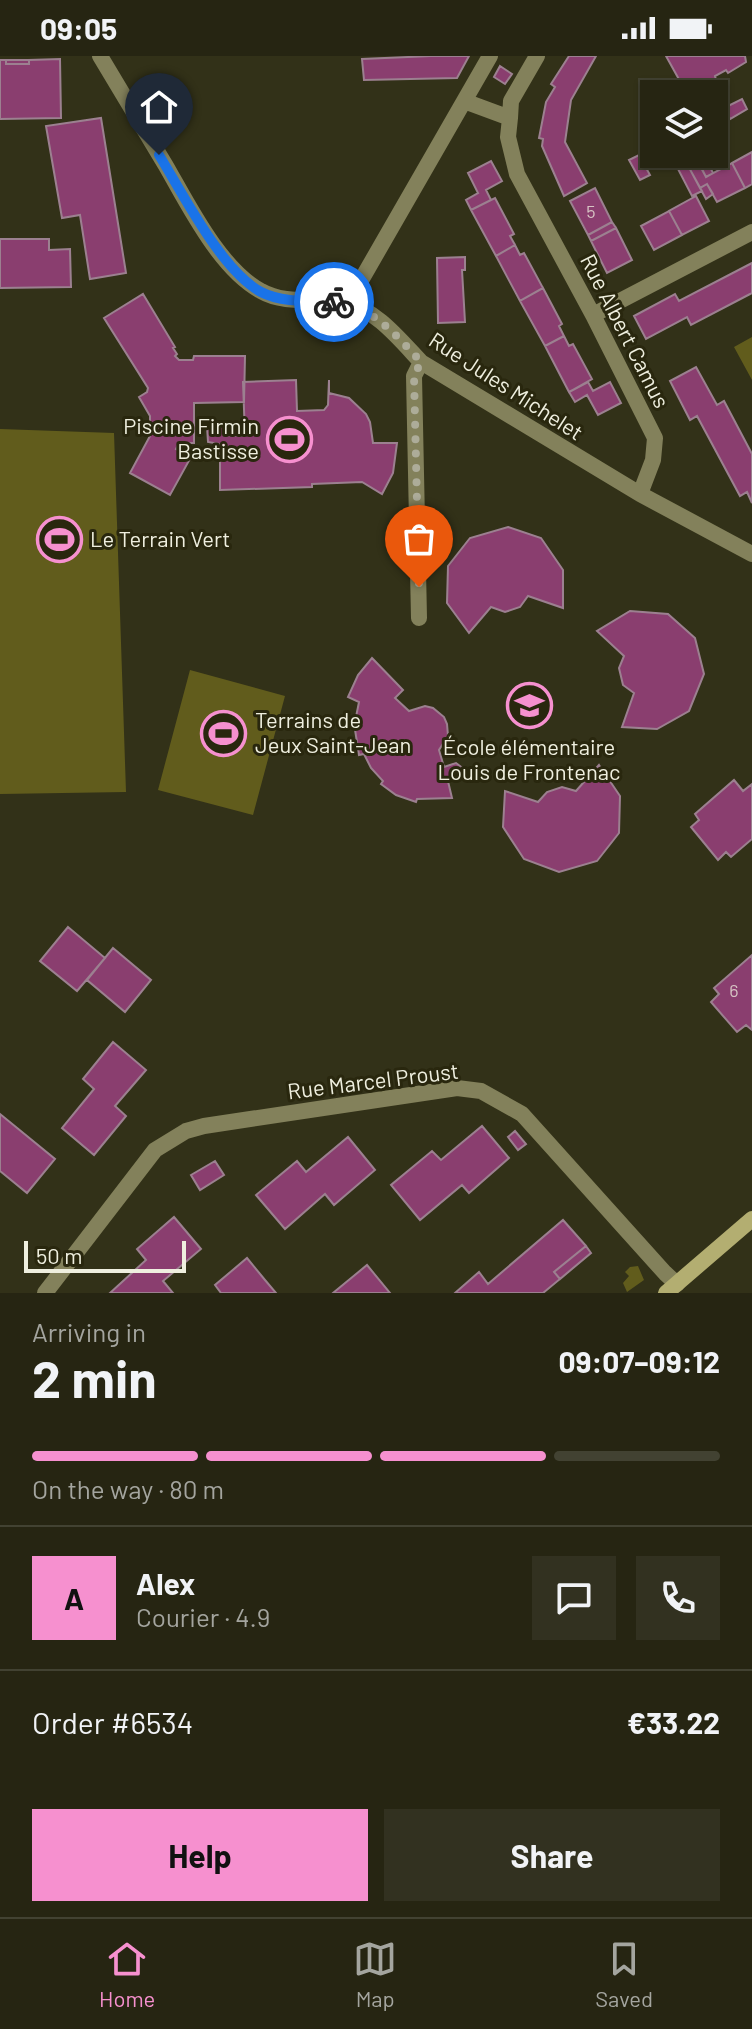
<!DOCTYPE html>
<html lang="en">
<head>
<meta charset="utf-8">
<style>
	:root { --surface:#262512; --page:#323120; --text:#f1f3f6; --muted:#a4a59f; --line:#424232; --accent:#f690cf }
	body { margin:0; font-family:Barlow,sans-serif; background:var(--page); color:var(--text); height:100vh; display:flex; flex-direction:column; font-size:30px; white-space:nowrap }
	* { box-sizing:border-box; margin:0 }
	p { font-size:26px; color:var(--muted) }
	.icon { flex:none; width:44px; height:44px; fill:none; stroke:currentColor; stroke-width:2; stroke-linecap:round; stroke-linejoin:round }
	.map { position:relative; height:1237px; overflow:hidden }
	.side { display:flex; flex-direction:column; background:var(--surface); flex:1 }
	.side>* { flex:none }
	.tools { position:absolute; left:640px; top:24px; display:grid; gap:16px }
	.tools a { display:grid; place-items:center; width:88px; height:88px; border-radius:0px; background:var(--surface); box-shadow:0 2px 6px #0004,0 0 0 2px var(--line); font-size:40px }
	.scale { position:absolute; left:24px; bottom:20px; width:162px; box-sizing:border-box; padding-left:8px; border:4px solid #efefdf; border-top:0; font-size:22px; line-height:28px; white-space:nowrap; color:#efefdf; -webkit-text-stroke:6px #29270e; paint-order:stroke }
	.pin { position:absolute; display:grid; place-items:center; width:68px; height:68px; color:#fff; margin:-82px -34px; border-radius:50% 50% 50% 0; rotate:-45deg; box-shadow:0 0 8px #0007 }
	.pin .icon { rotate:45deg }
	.courier { position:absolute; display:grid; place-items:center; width:80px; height:80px; margin:-40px; border:6px solid #1a73e8; border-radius:50%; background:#fff; color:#222; box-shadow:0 2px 10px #0007 }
	.summary em { font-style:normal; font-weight:700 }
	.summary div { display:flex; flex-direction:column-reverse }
	.summary { display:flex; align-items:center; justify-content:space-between; height:136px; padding:0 32px }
	h1 { font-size:52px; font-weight:700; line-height:60px }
	.bar { display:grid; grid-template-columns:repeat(4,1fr); gap:12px 8px; align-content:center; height:96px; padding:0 32px }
	.bar i { height:10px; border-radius:6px; background:var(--line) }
	.bar .selected { background:var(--accent) }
	.bar p { grid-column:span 4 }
	.line { display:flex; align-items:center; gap:20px; padding:0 32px; border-top:2px solid var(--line) }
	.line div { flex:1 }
	.round { display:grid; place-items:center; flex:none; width:84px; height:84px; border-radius:0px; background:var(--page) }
	.action { display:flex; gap:16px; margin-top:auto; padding:16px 32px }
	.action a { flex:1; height:92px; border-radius:0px; background:var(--accent); color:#111; font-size:32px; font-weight:700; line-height:92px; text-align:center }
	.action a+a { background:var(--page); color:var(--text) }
	.status { display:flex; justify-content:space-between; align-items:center; height:56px; padding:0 40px; background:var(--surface); direction:ltr }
	.status svg { height:22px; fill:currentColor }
	.menu { display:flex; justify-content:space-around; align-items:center; height:112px; border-top:2px solid var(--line); background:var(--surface); font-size:22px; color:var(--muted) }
	.menu a { display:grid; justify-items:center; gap:4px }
	.menu .selected { color:var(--accent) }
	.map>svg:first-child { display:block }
	.green { fill:#615c1c }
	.building { fill:#8a3e6f; stroke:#9c8090; stroke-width:2 }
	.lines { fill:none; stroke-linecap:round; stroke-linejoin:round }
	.street { stroke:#83815b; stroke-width:16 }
	.secondary { stroke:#b3ae71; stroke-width:16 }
	.done { stroke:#adac99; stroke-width:8; stroke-dasharray:0 14.4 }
	.route { stroke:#1a73e8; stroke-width:10 }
	.labels { text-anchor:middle; stroke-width:6; stroke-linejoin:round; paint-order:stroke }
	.number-label { font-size:18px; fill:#d6c3c3 }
	.street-label { font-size:22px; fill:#efefdf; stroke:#29270e }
	.poi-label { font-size:22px; fill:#efefdf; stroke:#29270e; text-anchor:start }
</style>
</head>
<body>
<div class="status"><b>09:05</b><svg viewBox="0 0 49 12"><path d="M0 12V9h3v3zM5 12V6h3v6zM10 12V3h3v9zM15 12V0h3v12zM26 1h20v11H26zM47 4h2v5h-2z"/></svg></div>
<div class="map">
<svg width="752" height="1237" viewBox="0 0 752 1237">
	<rect width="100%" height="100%" fill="#323118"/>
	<path class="green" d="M 752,281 L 752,324 L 734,291 Z
		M 0,373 L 114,377 L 126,736 L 0,738 Z
		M 190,614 L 285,640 L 253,759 L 158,734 Z
		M 638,1210 L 644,1224 L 627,1236 L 623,1227 L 629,1220 L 625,1216 L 630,1211 Z"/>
	<path class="building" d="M 431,0 L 469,0 L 457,22 L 364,24 L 362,3 Z
		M 569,0 L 596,0 L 571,44 L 565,86 L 587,127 L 564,140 L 542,90 L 543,83 L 539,82 L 546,46 L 555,31 L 551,28 Z
		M 666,0 L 745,0 L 746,6 L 728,17 L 726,14 L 715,20 L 716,24 L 698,35 L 695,30 L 686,36 Z
		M 60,3 L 61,62 L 0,63 L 0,4 L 6,4 L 6,8 L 29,8 L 29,4 Z
		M 6,4 L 29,4 L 29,8 L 6,8 Z
		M 500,10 L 512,18 L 505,28 L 494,21 Z
		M 742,43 L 747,53 L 730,63 L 724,52 Z
		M 101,62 L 126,217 L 90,223 L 80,159 L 62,162 L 46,70 Z
		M 752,96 L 752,128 L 745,132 L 732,107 Z
		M 639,99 L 650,119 L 640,124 L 629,104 Z
		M 695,101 L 706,121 L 732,107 L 745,132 L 717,146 L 707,128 L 700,132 L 686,106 Z
		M 491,105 L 502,125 L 486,134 L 491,144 L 471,154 L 466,144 L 478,137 L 468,117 Z
		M 707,105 L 713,117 L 706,121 L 700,109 Z
		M 687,108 L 702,135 L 692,140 L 678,113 Z
		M 707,128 L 713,138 L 706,143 L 700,132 Z
		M 595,132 L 612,166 L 588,179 L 570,145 Z
		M 696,140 L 709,165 L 682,179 L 669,155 Z
		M 495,142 L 514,178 L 510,180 L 515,189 L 496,200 L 471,154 Z
		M 669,155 L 682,179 L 654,194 L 641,170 Z
		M 612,166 L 616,172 L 591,185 L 588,179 Z
		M 616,172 L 632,204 L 607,217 L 591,185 Z
		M 0,183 L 49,183 L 49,194 L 70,193 L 71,231 L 0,232 Z
		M 515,189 L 520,199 L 524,197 L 543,232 L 520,245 L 496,200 Z
		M 465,201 L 465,214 L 462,214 L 465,266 L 438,267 L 437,202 Z
		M 752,207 L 752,237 L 691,269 L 687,261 L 646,283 L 634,260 L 675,238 L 679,245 Z
		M 543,232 L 562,268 L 559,270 L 564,280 L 545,290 L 520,245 Z
		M 143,238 L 175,291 L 173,292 L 177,298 L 175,300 L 179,304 L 193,304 L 194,300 L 245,300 L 244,346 L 194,347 L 194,387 L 179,387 L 176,393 L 191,401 L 170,439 L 130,417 L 150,380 L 150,360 L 139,341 L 147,336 L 148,332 L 104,262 Z
		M 564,280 L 569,290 L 573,288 L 592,323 L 569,336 L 545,290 Z
		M 696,311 L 717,349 L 724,345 L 752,398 L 752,447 L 747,436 L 740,440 L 697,360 L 690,364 L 670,325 Z
		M 296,324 L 297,355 L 324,354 L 328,349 L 329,324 L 329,337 L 349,342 L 366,358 L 370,366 L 373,387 L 397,387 L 393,417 L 382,438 L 362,426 L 312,428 L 312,431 L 220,434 L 220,388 L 208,386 L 207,370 L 224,370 L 224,379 L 245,380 L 243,326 Z
		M 588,326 L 593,335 L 610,326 L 621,347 L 598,359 L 587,339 L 575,346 L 569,336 Z
		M 508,471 L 541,482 L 563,514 L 563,552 L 528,540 L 520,551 L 505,556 L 491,551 L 469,577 L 447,547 L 448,510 L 470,482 Z
		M 630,555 L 668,558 L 695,582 L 704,618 L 689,655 L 657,673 L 622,671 L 634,637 L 623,629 L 619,612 L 624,600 L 597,575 Z
		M 372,602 L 403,634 L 395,642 L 409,655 L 425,650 L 433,652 L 444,661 L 447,668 L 448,680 L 439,694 L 444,711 L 456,707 L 465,714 L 460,722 L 447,721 L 452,742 L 417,743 L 416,746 L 396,739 L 381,728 L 383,725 L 371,712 L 364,698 L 359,699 L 353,661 L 356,661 L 359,646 L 348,641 L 358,619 Z
		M 599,709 L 620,740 L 619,777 L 597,805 L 559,816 L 524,803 L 503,771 L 505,735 L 538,746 L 547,736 L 562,731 L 576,735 Z
		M 734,724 L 743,735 L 752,728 L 752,783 L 731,801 L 726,796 L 718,804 L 691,771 L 699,764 L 695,758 Z
		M 68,871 L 105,902 L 77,935 L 40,905 Z
		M 113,892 L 151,924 L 125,956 L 87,924 Z
		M 752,899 L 752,974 L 746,969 L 737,976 L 711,946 L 719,938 L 714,932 Z
		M 113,986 L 146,1014 L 115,1050 L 126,1060 L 94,1099 L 62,1072 L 94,1033 L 83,1023 Z
		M 0,1058 L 55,1103 L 27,1137 L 0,1115 Z
		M 482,1070 L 509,1102 L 469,1137 L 462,1129 L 420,1164 L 391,1129 L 432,1095 L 441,1104 Z
		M 515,1075 L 526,1088 L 518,1094 L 508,1081 Z
		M 348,1081 L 375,1114 L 334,1149 L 325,1138 L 285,1173 L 256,1139 L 297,1105 L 306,1116 Z
		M 215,1105 L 224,1119 L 200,1134 L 191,1119 Z
		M 174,1161 L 201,1193 L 163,1225 L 173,1237 L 110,1237 L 146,1204 L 137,1193 Z
		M 563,1164 L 586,1190 L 554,1216 L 560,1223 L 543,1237 L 455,1237 L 479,1216 L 488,1228 Z
		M 586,1190 L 591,1197 L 560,1223 L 554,1216 Z
		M 247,1202 L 265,1224 L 276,1237 L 221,1237 L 215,1229 Z
		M 367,1209 L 390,1237 L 333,1237 Z"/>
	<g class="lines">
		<path class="street" d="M 100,0 C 122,37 144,73 166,110 C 189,150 220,213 261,235 C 285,249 318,242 345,247 C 375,252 401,285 421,306 L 640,438
			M 464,45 L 510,62 L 511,45 L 537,0
			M 510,62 L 508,81 L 517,118 L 593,259 L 655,382 L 653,404 L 640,438 L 752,498
			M 348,247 L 490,0
			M 593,259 L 752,176
			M 419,562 L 414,320 L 421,306
			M 45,1237 L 155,1094 L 186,1075 L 204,1070 L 457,1032 L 481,1035 L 522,1058 L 665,1217 L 677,1228"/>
		<path class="secondary" d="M 666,1237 L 752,1163"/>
	</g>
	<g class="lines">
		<path class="done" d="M 334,246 C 370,248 398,281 421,306 L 414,320 L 419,531"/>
		<path class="route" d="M 159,99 C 183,138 221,214 261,236 C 282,247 312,245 334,246"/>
	</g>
	<defs>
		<symbol id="stadium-ring" viewBox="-11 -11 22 22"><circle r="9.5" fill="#29270e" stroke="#f690cf" stroke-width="1.5"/><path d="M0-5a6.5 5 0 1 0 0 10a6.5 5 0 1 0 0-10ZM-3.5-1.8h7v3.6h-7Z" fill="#f690cf"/></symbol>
		<symbol id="school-ring" viewBox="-11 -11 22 22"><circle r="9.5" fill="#29270e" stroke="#f690cf" stroke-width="1.5"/><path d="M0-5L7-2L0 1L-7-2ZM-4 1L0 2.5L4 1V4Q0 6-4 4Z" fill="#f690cf"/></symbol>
	</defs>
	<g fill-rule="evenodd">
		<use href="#stadium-ring" x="264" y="358" width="51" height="51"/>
		<use href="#stadium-ring" x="34" y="458" width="51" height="51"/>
		<use href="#school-ring" x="504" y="624" width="51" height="51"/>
		<use href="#stadium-ring" x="198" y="652" width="51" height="51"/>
	</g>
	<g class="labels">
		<g class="number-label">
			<text x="591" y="162">5</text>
			<text x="734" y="941">6</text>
		</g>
		<g class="street-label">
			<text transform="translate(625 275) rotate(63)" y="8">Rue Albert Camus</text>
			<text transform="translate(506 330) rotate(33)" y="8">Rue Jules Michelet</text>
			<text transform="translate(373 1025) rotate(-7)" y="8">Rue Marcel Proust</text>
		</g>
		<g class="poi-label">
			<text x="259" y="378" text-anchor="end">Piscine Firmin<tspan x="259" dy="25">Bastisse</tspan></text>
			<text x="90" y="491">Le Terrain Vert</text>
			<text x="255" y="672">Terrains de<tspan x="255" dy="25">Jeux Saint-Jean</tspan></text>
			<text x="529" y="699" text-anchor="middle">École élémentaire<tspan x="529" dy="25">Louis de Frontenac</tspan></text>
		</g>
	</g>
</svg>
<div class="tools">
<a><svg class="icon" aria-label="layers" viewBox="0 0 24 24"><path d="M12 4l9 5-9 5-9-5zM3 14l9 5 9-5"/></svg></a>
</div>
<div class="scale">50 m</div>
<div class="pin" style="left:419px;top:531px;background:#ea580c"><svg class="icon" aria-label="bag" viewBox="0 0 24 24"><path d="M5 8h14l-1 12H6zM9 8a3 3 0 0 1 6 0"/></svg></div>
<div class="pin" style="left:159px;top:99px;background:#1f2937"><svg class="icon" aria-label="home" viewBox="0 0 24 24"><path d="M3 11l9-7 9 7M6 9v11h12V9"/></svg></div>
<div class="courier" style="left:334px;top:246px"><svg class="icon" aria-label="bike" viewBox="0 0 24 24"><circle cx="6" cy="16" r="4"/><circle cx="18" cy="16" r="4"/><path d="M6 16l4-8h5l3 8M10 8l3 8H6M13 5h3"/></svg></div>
</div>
<section class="side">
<div class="summary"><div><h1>2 min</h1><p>Arriving in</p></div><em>09:07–09:12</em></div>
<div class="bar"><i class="selected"></i><i class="selected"></i><i class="selected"></i><i></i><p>On the way · 80 m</p></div>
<div class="line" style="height:144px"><b class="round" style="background:var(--accent);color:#111">A</b><div><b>Alex</b><p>Courier · 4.9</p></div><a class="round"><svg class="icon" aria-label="chat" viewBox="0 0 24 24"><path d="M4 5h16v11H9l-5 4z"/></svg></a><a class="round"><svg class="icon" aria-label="phone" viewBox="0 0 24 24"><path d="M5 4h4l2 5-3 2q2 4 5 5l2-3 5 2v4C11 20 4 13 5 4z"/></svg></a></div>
<div class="line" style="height:104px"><div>Order #6534</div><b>€33.22</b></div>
<div class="action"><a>Help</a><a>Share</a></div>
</section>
<nav class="menu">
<a class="selected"><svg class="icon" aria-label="home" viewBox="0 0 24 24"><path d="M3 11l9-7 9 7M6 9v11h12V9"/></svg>Home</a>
<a><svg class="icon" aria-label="map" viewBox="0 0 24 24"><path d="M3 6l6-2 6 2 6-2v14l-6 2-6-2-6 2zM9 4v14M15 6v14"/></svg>Map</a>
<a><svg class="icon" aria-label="saved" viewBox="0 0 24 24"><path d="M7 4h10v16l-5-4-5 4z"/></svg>Saved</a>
</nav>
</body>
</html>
